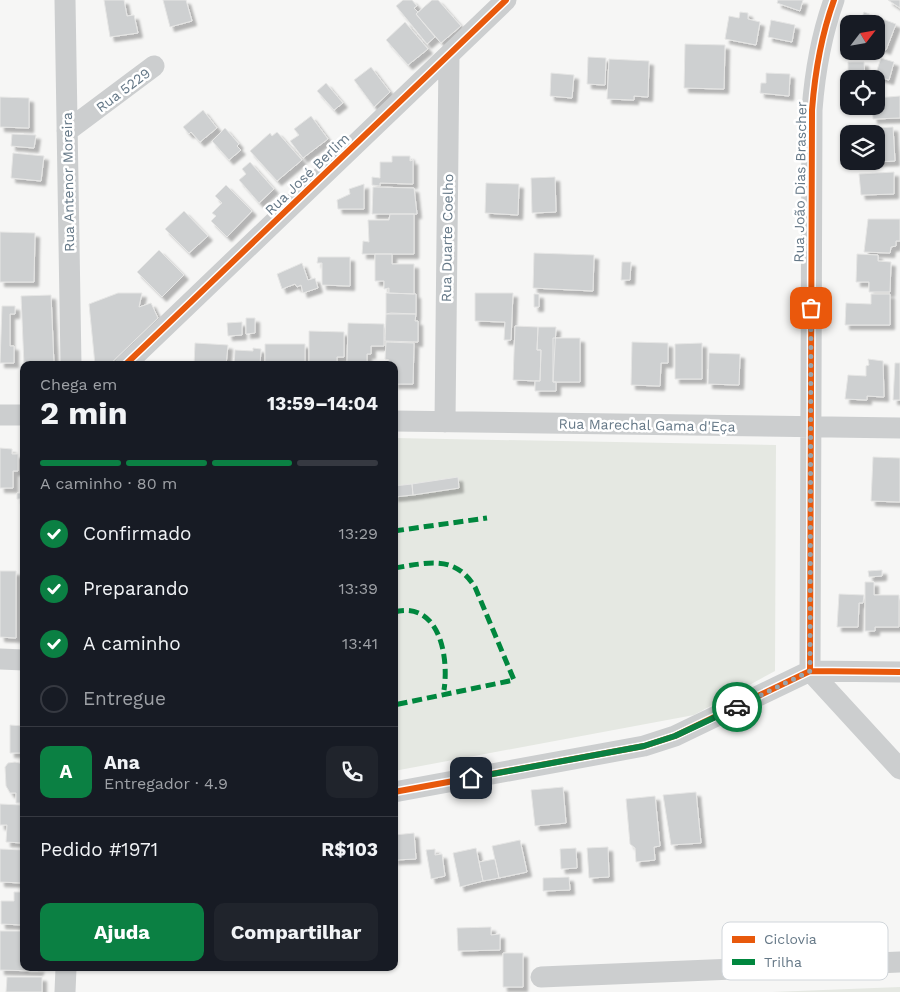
<!DOCTYPE html>
<html lang="pt">
<head>
<meta charset="utf-8">
<style>
	:root { --surface:#171b24; --page:#20242c; --text:#f1f3f6; --muted:#9ea1a6; --line:#363941; --accent:#0b8043 }
	body { margin:0; font-family:"Work Sans",sans-serif; background:var(--page); color:var(--text); height:100vh; display:flex; flex-direction:column; font-size:19px; white-space:nowrap }
	* { box-sizing:border-box; margin:0 }
	p { font-size:16px; color:var(--muted) }
	.icon { flex:none; width:28px; height:28px; fill:none; stroke:currentColor; stroke-width:2; stroke-linecap:round; stroke-linejoin:round }
	.map { position:relative; flex:1; overflow:hidden }
	.details { position:absolute; left:20px; top:361px; width:378px; height:610px; display:flex; flex-direction:column; background:var(--surface); border-radius:10px; box-shadow:0 1px 4px #0004 }
	.details>* { flex:none }
	.needle { width:32px; rotate:59deg }
	.buttons { position:absolute; left:840px; top:15px; display:grid; gap:10px }
	.buttons a { display:grid; place-items:center; width:45px; height:45px; border-radius:10px; background:var(--surface); box-shadow:0 1px 4px #0004; font-size:25px }
	.pin { position:absolute; display:grid; place-items:center; width:42px; height:42px; color:#fff; margin:-21px; border-radius:10px; box-shadow:0 2px 8px #0006 }
	.courier { position:absolute; display:grid; place-items:center; width:50px; height:50px; margin:-25px; border:4px solid #0b8043; border-radius:50%; background:#fff; color:#222; box-shadow:0 1px 6px #0007 }
	.headline em { font-style:normal; font-weight:700 }
	.headline div { display:flex; flex-direction:column-reverse }
	.headline { display:flex; align-items:center; justify-content:space-between; height:85px; padding:0 20px }
	h1 { font-size:32px; font-weight:700; line-height:38px }
	.bar { display:grid; grid-template-columns:repeat(4,1fr); gap:8px 5px; align-content:center; height:60px; padding:0 20px }
	.bar i { height:6px; border-radius:4px; background:var(--line) }
	.bar .selected { background:var(--accent) }
	.bar p { grid-column:span 4 }
	.line { display:flex; align-items:center; gap:12px; padding:0 20px; border-top:1px solid var(--line) }
	.line div { flex:1 }
	.round { display:grid; place-items:center; flex:none; width:52px; height:52px; border-radius:10px; background:var(--page) }
	ol { padding:0 20px; list-style:none }
	li { display:flex; align-items:center; gap:15px; height:55px }
	li p { margin-inline-start:auto }
	li .icon { padding:5px; border-radius:50%; background:var(--accent); color:#fff; stroke-width:4 }
	li:last-child { color:var(--muted) }
	li i { width:28px; height:28px; border:2px solid var(--line); border-radius:50% }
	.action { display:flex; gap:10px; margin-top:auto; padding:10px 20px }
	.action a { flex:1; height:58px; border-radius:10px; background:var(--accent); color:#fff; font-size:20px; font-weight:700; line-height:58px; text-align:center }
	.action a+a { background:var(--page); color:var(--text) }
	.map>svg:first-child { display:block }
	.green { fill:#e5e8e2 }
	.building { fill:#ced0d1; stroke:#e6e6e5; filter:url(#shadow) }
	.lines { fill:none; stroke-linecap:round; stroke-linejoin:round }
	.minor { stroke:#cccecf; stroke-width:21 }
	.quiet { stroke:#00873e; stroke-width:5; stroke-dasharray:10 5; stroke-linecap:butt }
	.cycleway-casing { stroke:#fff; stroke-width:9 }
	.cycleway { stroke:#e8590c; stroke-width:6 }
	.done { stroke:#98a4ae; stroke-width:5; stroke-dasharray:0 9 }
	.route { stroke:#0b8043; stroke-width:6 }
	.labels { text-anchor:middle; stroke-width:5; stroke-linejoin:round; paint-order:stroke }
	.street-label { font-size:14px; fill:#657887; stroke:#fff }
	.key { fill:#fff; stroke:#d1d6db; stroke-width:1 }
	.key-label { font-size:14px; fill:#657887 }
</style>
</head>
<body>
<div class="map">
<svg width="900" height="992" viewBox="0 0 900 992">
	<defs>
		<filter id="shadow"><feDropShadow dx="4.5" dy="4.5" stdDeviation="1" flood-color="#0004"/></filter>
	</defs>
	<rect width="100%" height="100%" fill="#f6f6f5"/>
	<path class="green" d="M 394,438 L 776,445 L 775,671 L 694,715 L 394,771 Z
		M 900,987 L 900,992 L 772,992 Z"/>
	<path class="building" d="M 104,0 L 124,0 L 127,16 L 134,15 L 138,33 L 110,37 Z
		M 163,0 L 186,0 L 192,21 L 170,27 Z
		M 403,0 L 412,0 L 417,6 L 414,8 L 418,12 L 416,14 L 435,37 L 427,44 L 396,6 Z
		M 432,0 L 438,0 L 461,26 L 441,43 L 416,14 Z
		M 778,0 L 803,0 L 800,11 L 777,3 Z
		M 888,0 L 900,0 L 900,8 Z
		M 740,12 L 748,13 L 748,19 L 760,22 L 756,45 L 725,39 L 729,16 L 739,18 Z
		M 864,12 L 896,24 L 886,50 L 877,46 L 879,42 L 876,41 L 876,24 L 859,24 Z
		M 771,20 L 795,25 L 792,42 L 768,37 Z
		M 405,22 L 428,49 L 408,65 L 386,40 Z
		M 685,44 L 725,45 L 724,89 L 684,88 Z
		M 588,57 L 606,58 L 605,85 L 587,84 Z
		M 881,58 L 894,62 L 889,80 L 875,76 Z
		M 609,59 L 649,61 L 648,97 L 634,96 L 634,100 L 607,99 Z
		M 848,62 L 864,62 L 865,79 L 848,79 Z
		M 371,67 L 390,92 L 374,107 L 354,80 Z
		M 551,73 L 574,75 L 572,98 L 550,96 Z
		M 766,73 L 790,74 L 789,96 L 760,93 L 761,83 L 766,83 Z
		M 326,83 L 343,103 L 334,110 L 317,91 Z
		M 900,96 L 900,118 L 873,119 L 872,106 L 876,106 L 876,98 Z
		M 0,97 L 29,98 L 29,128 L 0,127 Z
		M 203,110 L 217,128 L 200,142 L 191,132 L 189,134 L 183,127 Z
		M 311,116 L 328,139 L 303,158 L 290,141 L 299,135 L 294,129 Z
		M 893,127 L 895,161 L 875,162 L 876,134 L 849,134 L 849,159 L 844,160 L 843,130 Z
		M 225,128 L 239,144 L 237,146 L 241,150 L 229,160 L 212,141 Z
		M 277,132 L 302,160 L 277,181 L 250,151 L 270,133 L 272,136 Z
		M 12,134 L 36,135 L 34,148 L 11,146 Z
		M 13,153 L 44,156 L 41,181 L 11,178 Z
		M 392,156 L 410,156 L 410,161 L 413,160 L 413,184 L 380,183 L 380,186 L 372,185 L 372,177 L 380,178 L 380,162 L 392,162 Z
		M 250,162 L 274,189 L 259,203 L 239,180 L 246,174 L 242,169 Z
		M 894,172 L 894,194 L 861,195 L 859,174 Z
		M 555,177 L 556,212 L 532,213 L 531,178 Z
		M 486,183 L 519,184 L 518,215 L 485,213 Z
		M 364,184 L 364,209 L 338,209 L 337,200 L 350,194 L 349,189 Z
		M 226,185 L 252,211 L 227,237 L 211,221 L 216,216 L 212,213 L 222,203 L 215,196 Z
		M 373,187 L 414,188 L 417,214 L 372,214 Z
		M 184,211 L 208,236 L 189,253 L 165,229 Z
		M 390,214 L 414,214 L 414,254 L 362,254 L 363,241 L 369,242 L 368,220 L 389,220 Z
		M 868,219 L 900,219 L 900,241 L 896,241 L 896,246 L 891,247 L 890,253 L 864,252 Z
		M 0,232 L 35,233 L 34,282 L 0,282 Z
		M 159,250 L 184,275 L 162,297 L 137,272 Z
		M 534,253 L 594,255 L 593,291 L 533,288 Z
		M 375,254 L 392,254 L 392,264 L 414,264 L 414,294 L 389,293 L 389,288 L 384,289 L 384,281 L 375,281 Z
		M 857,254 L 878,255 L 878,261 L 891,262 L 890,292 L 869,292 L 869,282 L 856,282 Z
		M 318,257 L 350,257 L 350,286 L 322,285 L 322,263 L 317,263 Z
		M 622,262 L 631,262 L 630,280 L 621,280 Z
		M 302,263 L 308,280 L 315,278 L 318,288 L 303,293 L 301,285 L 297,287 L 295,284 L 282,289 L 277,274 Z
		M 118,293 L 142,293 L 139,307 L 151,303 L 158,318 L 109,365 L 95,365 L 89,304 Z
		M 386,293 L 416,294 L 416,314 L 386,314 Z
		M 475,293 L 513,293 L 511,340 L 504,340 L 505,322 L 475,321 Z
		M 534,294 L 539,294 L 539,307 L 534,307 Z
		M 871,294 L 890,294 L 890,325 L 845,325 L 846,303 L 871,304 Z
		M 51,295 L 54,365 L 24,365 L 21,296 Z
		M 2,306 L 15,306 L 15,314 L 10,314 L 10,346 L 14,346 L 14,363 L 0,363 Z
		M 391,313 L 416,314 L 415,321 L 418,321 L 418,342 L 385,341 L 386,314 Z
		M 246,318 L 255,318 L 255,333 L 246,334 Z
		M 242,322 L 242,335 L 228,336 L 227,323 Z
		M 348,323 L 384,324 L 384,346 L 371,346 L 371,354 L 367,354 L 367,365 L 347,365 Z
		M 515,326 L 538,327 L 537,350 L 541,350 L 540,381 L 513,380 Z
		M 538,327 L 556,327 L 553,382 L 556,382 L 556,391 L 535,391 L 535,381 L 540,381 L 541,350 L 537,350 Z
		M 309,331 L 344,332 L 344,357 L 337,357 L 337,365 L 309,365 Z
		M 553,338 L 580,338 L 580,382 L 553,382 Z
		M 386,342 L 414,343 L 413,384 L 394,384 L 394,365 L 389,365 L 389,360 L 385,359 Z
		M 632,342 L 668,343 L 668,363 L 661,363 L 660,386 L 631,385 Z
		M 195,343 L 228,345 L 226,365 L 194,365 Z
		M 702,343 L 702,379 L 675,379 L 675,344 Z
		M 265,344 L 305,344 L 305,365 L 265,365 Z
		M 253,348 L 261,349 L 260,365 L 234,365 L 235,350 L 253,351 Z
		M 709,353 L 740,354 L 739,385 L 708,384 Z
		M 868,359 L 883,361 L 884,397 L 867,396 L 867,400 L 845,399 L 848,375 L 866,376 L 866,366 L 869,365 Z
		M 895,363 L 900,363 L 900,400 L 893,400 Z
		M 0,448 L 12,449 L 12,454 L 18,454 L 18,471 L 13,471 L 13,488 L 0,488 Z
		M 24,450 L 24,538 L 23,499 L 17,499 L 17,493 L 23,493 Z
		M 873,457 L 900,458 L 900,502 L 871,501 Z
		M 458,477 L 459,488 L 413,495 L 412,484 Z
		M 412,484 L 413,495 L 394,497 L 394,486 Z
		M 882,570 L 882,576 L 869,577 L 868,571 Z
		M 0,571 L 16,571 L 16,638 L 0,637 Z
		M 865,582 L 874,582 L 874,595 L 899,595 L 899,627 L 875,627 L 875,631 L 865,631 Z
		M 839,594 L 864,595 L 863,603 L 859,603 L 858,627 L 837,627 Z
		M 10,725 L 24,726 L 24,753 L 10,753 Z
		M 15,762 L 24,764 L 24,803 L 16,803 L 16,793 L 10,793 L 6,786 L 5,767 L 8,763 Z
		M 563,787 L 566,823 L 535,826 L 531,790 Z
		M 696,792 L 701,843 L 671,845 L 663,795 Z
		M 655,796 L 660,846 L 654,847 L 655,860 L 636,862 L 635,848 L 630,844 L 626,799 Z
		M 0,804 L 21,805 L 21,813 L 24,813 L 24,843 L 6,842 L 7,825 L 0,825 Z
		M 414,833 L 416,859 L 394,860 L 394,835 Z
		M 520,840 L 527,872 L 499,878 L 492,846 Z
		M 608,847 L 609,877 L 589,878 L 587,848 Z
		M 476,848 L 483,881 L 460,887 L 453,853 Z
		M 576,848 L 577,868 L 561,869 L 560,849 Z
		M 0,849 L 24,850 L 24,883 L 0,882 Z
		M 435,849 L 435,855 L 442,854 L 445,876 L 431,879 L 426,850 Z
		M 495,859 L 499,878 L 483,881 L 479,862 Z
		M 569,877 L 570,890 L 543,891 L 543,878 Z
		M 14,892 L 24,892 L 24,925 L 1,924 L 1,901 L 14,901 Z
		M 491,927 L 491,935 L 500,934 L 500,950 L 458,951 L 457,928 Z
		M 0,931 L 24,931 L 24,968 L 40,968 L 38,971 L 0,970 Z
		M 503,953 L 523,953 L 523,987 L 503,987 Z
		M 7,977 L 42,977 L 42,992 L 6,992 Z"/>
	<g class="lines">
		<path class="minor" d="M 65,0 L 71,365
			M 67,131 L 154,66
			M 125,365 L 506,0
			M 0,415 L 24,415
			M 394,421 L 900,428
			M 445,422 L 449,55
			M 0,659 L 24,660
			M 810,671 L 812,110 C 815,71 821,36 834,0
			M 810,671 L 900,769
			M 394,792 L 644,746 L 675,736 L 810,671 L 900,672
			M 541,977 L 900,962
			M 65,992 L 66,968"/>
		<path class="quiet" d="M 394,531 L 487,518
			M 394,568 C 428,563 454,554 475,587 L 514,680 L 394,705
			M 394,612 C 440,600 449,658 444,690"/>
		<defs>
			<path id="cycleway" d="M 125,365 L 506,0
				M 810,671 L 812,110 C 815,71 821,36 834,0
				M 394,792 L 644,746 L 675,736 L 810,671 L 900,672"/>
		</defs>
		<use href="#cycleway" class="cycleway-casing"/>
		<use href="#cycleway" class="cycleway"/>
	</g>
	<g class="lines">
		<path class="done" d="M 737,707 L 810,671 L 811,308"/>
		<path class="route" d="M 471,778 L 644,746 L 675,736 L 737,707"/>
	</g>
	<g class="labels">
		<g class="street-label">
			<text transform="translate(123 90) rotate(-37)" y="5">Rua 5229</text>
			<text transform="translate(307 174) rotate(-44)" y="5">Rua José Berlim</text>
			<text transform="translate(68 182) rotate(-91)" y="5">Rua Antenor Moreira</text>
			<text transform="translate(800 182) rotate(-89)" y="5">Rua João Dias Brascher</text>
			<text transform="translate(447 238) rotate(-89)" y="5">Rua Duarte Coelho</text>
			<text transform="translate(647 425) rotate(1)" y="5">Rua Marechal Gama d'Eça</text>
		</g>
	</g>
	<rect x="722" y="922" width="166" height="58" rx="8" class="key"/>
	<rect x="732" y="936" width="23" height="7" fill="#e8590c"/>
	<rect x="732" y="959" width="23" height="6" fill="#00873e"/>
	<g class="key-label">
		<text x="764" y="944">Ciclovia</text>
		<text x="764" y="967">Trilha</text>
	</g>
</svg>
<div class="buttons">
<a><svg class="needle" viewBox="-14 -14 28 28"><path d="M0-13l5 13h-10z" fill="#e53935"/><path d="M0 13l5-13h-10z" fill="#9ea1a6"/></svg></a>
<a><svg class="icon" aria-label="locate" viewBox="0 0 24 24"><circle cx="12" cy="12" r="6"/><path d="M12 2v4M12 18v4M2 12h4M18 12h4"/></svg></a>
<a><svg class="icon" aria-label="layers" viewBox="0 0 24 24"><path d="M12 4l9 5-9 5-9-5zM3 14l9 5 9-5"/></svg></a>
</div>
<div class="pin" style="left:811px;top:308px;background:#ea580c"><svg class="icon" aria-label="bag" viewBox="0 0 24 24"><path d="M5 8h14l-1 12H6zM9 8a3 3 0 0 1 6 0"/></svg></div>
<div class="pin" style="left:471px;top:778px;background:#1f2937"><svg class="icon" aria-label="home" viewBox="0 0 24 24"><path d="M3 11l9-7 9 7M6 9v11h12V9"/></svg></div>
<div class="courier" style="left:737px;top:707px"><svg class="icon" aria-label="car" viewBox="0 0 24 24"><path d="M5 17H2v-5l4-1 3-4h7l3 4 3 1v5h-3M9 17h6M6 11h13"/><circle cx="7" cy="17" r="2"/><circle cx="17" cy="17" r="2"/></svg></div>
<section class="details">
<div class="headline"><div><h1>2 min</h1><p>Chega em</p></div><em>13:59–14:04</em></div>
<div class="bar"><i class="selected"></i><i class="selected"></i><i class="selected"></i><i></i><p>A caminho · 80 m</p></div>
<ol>
<li><svg class="icon" aria-label="check" viewBox="0 0 24 24"><path d="M5 12l5 5 9-10"/></svg>Confirmado<p>13:29</p></li>
<li><svg class="icon" aria-label="check" viewBox="0 0 24 24"><path d="M5 12l5 5 9-10"/></svg>Preparando<p>13:39</p></li>
<li><svg class="icon" aria-label="check" viewBox="0 0 24 24"><path d="M5 12l5 5 9-10"/></svg>A caminho<p>13:41</p></li>
<li><i></i>Entregue</li>
</ol>
<div class="line" style="height:90px"><b class="round" style="background:var(--accent);color:#fff">A</b><div><b>Ana</b><p>Entregador · 4.9</p></div><a class="round"><svg class="icon" aria-label="phone" viewBox="0 0 24 24"><path d="M5 4h4l2 5-3 2q2 4 5 5l2-3 5 2v4C11 20 4 13 5 4z"/></svg></a></div>
<div class="line" style="height:65px"><div>Pedido #1971</div><b>R$103</b></div>
<div class="action"><a>Ajuda</a><a>Compartilhar</a></div>
</section>
</div>
</body>
</html>
